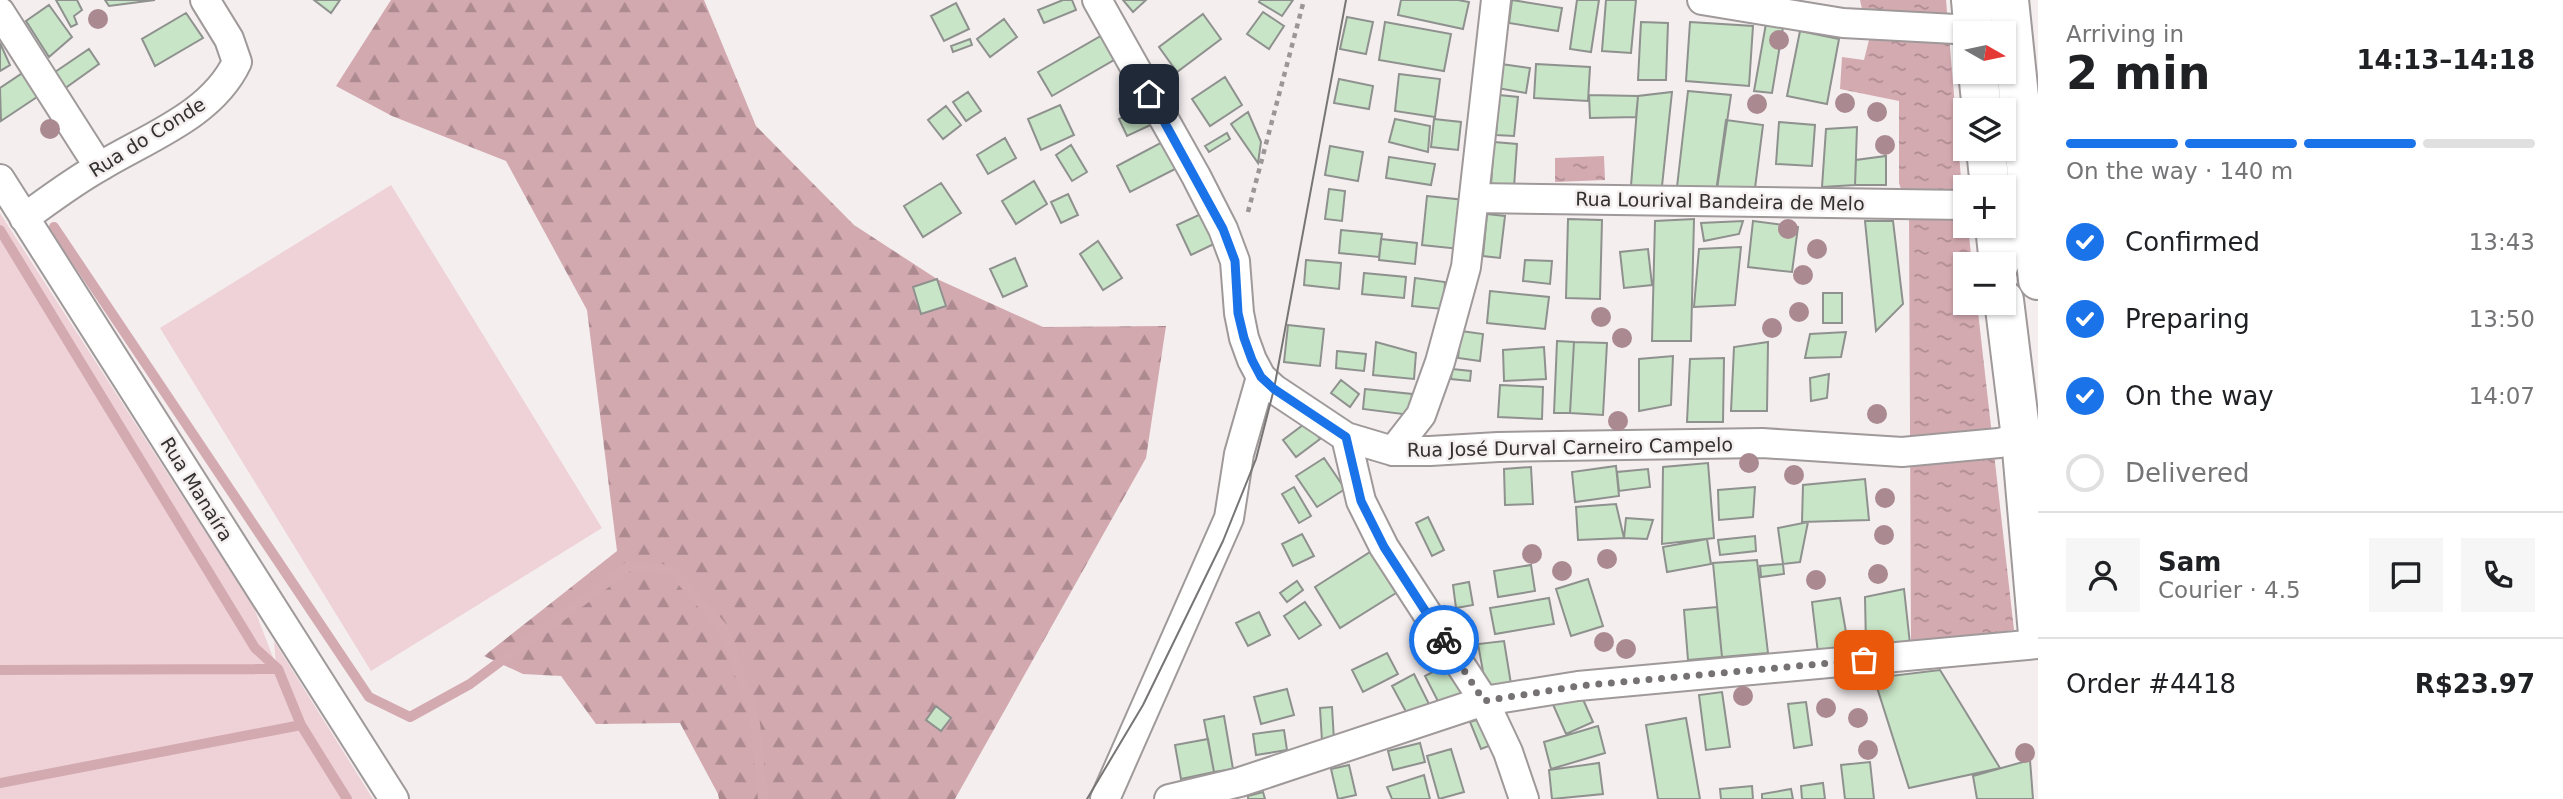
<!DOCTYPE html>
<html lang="en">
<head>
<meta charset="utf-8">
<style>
	:root { --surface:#fff; --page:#f6f6f6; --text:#202124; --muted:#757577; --line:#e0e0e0; --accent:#1a73e8 }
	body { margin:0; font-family:"DejaVu Sans",sans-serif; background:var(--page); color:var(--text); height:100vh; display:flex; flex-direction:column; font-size:26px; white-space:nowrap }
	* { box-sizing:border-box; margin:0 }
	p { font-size:23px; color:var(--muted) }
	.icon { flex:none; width:38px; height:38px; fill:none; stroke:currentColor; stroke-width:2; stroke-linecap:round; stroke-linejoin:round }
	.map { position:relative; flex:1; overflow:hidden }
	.details { display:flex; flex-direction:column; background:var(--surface); width:525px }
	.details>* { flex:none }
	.needle { width:46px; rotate:99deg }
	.controls { position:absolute; left:1953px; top:21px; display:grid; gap:14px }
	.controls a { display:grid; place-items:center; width:63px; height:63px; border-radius:0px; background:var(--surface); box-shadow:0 2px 5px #0004; font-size:35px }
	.pin { position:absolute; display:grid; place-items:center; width:60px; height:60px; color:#fff; margin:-30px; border-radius:14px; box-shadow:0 4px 10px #0006 }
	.courier { position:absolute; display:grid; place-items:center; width:70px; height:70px; margin:-35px; border:5px solid #1a73e8; border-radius:50%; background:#fff; color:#222; box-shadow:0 2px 9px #0007 }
	.head em { font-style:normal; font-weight:600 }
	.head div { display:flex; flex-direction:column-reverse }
	.head { display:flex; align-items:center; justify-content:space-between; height:119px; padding:0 28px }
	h1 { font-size:46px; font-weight:600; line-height:52px }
	.bar { display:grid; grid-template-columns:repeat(4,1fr); gap:10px 7px; align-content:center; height:84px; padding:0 28px }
	.bar i { height:9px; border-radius:5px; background:var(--line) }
	.bar .current { background:var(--accent) }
	.bar p { grid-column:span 4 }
	.line { display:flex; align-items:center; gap:18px; padding:0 28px; border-top:2px solid var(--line) }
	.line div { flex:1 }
	.round { display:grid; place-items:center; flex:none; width:74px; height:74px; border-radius:0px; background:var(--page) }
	ol { padding:0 28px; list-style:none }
	li { display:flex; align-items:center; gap:21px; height:77px }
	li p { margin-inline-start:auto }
	li .icon { padding:7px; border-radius:50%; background:var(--accent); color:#fff; stroke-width:4 }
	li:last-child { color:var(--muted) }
	li i { width:38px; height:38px; border:4px solid var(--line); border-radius:50% }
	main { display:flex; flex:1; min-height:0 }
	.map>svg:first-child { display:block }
	.green { fill:#efd2d7 }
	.forest { fill:url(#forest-firs) }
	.water { fill:url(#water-ripples) }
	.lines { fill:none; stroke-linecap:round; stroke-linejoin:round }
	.stream { stroke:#d4aab1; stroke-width:10 }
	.building { fill:#c9e5c7; stroke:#8e918e; stroke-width:2 }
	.minor-casing { stroke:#9f999a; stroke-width:32 }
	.secondary-casing { stroke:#9f999a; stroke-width:42 }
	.path { stroke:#9b9798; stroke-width:4.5; stroke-dasharray:5 5; stroke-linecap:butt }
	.minor { stroke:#fff; stroke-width:28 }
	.secondary { stroke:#fff; stroke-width:38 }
	.tram { stroke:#787575; stroke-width:2 }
	.tree { fill:#aa8991 }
	.done { stroke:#767273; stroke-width:7; stroke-dasharray:0 12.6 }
	.route { stroke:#1a73e8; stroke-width:9 }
	.labels { text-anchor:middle; stroke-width:5; stroke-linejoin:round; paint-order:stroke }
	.street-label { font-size:19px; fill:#323030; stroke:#f4eeef }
</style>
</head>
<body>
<main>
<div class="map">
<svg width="2038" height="799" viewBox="0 0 2038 799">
	<defs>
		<pattern id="forest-firs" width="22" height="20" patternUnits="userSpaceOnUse" patternTransform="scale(1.75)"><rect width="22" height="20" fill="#d3a9b0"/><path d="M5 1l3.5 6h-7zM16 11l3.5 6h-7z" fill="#ac8a90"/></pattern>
		<pattern id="water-ripples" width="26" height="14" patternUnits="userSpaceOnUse" patternTransform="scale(1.75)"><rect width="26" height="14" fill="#d4aab1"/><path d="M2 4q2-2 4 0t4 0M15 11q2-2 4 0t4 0" fill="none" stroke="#ad8b90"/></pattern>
	</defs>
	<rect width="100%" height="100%" fill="#f4eeef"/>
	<path class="green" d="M 391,185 L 602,528 L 371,671 L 160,328 Z
		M 0,213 L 254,608 L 276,665 L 274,641 L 373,799 L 0,799 Z"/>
	<path class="forest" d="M 391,0 L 704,0 L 756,126 L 854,225 L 937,279 L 1043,327 L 1166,326 L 1146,458 L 955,799 L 719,799 L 718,794 L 680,723 L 596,724 L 561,676 L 523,674 L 484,656 L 617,551 L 587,310 L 506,161 L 392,116 L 336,86 Z"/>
	<path class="water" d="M 1860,0 L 1946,0 L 1965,226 L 1968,226 L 1972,264 L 1965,264 L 1965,303 L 1977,303 L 2014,630 L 1911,646 L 1909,215 L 1899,183 L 1899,101 L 1840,89 L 1842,57 L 1864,60 L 1869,40 Z
		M 1604,156 L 1605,180 L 1555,182 L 1555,158 Z"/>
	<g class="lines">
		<path class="stream" d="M 54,227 L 369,697 L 410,717 L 470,684 L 629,566 L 672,570 L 724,629 L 754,714 L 763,799
			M 0,230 L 255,648 L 278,669 L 301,725 L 347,799
			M 0,670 L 278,669
			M 0,783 L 301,725"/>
	</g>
	<path class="building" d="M 56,0 L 77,0 L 82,10 L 74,16 L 77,24 L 71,27 Z
		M 105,0 L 155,0 L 109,6 Z
		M 314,0 L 340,0 L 331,13 Z
		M 1063,0 L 1072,0 L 1076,10 L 1044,23 L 1038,10 Z
		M 1123,0 L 1146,0 L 1133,12 Z
		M 1260,0 L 1293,0 L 1282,16 L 1259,2 Z
		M 1401,0 L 1458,0 L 1469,2 L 1463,29 L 1398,15 Z
		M 1512,0 L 1562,8 L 1558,31 L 1509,23 Z
		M 1577,0 L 1599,0 L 1591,52 L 1570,49 Z
		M 1606,0 L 1636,0 L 1631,53 L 1602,51 Z
		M 956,3 L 969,29 L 944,41 L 931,16 Z
		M 49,5 L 72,37 L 49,57 L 26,21 Z
		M 1263,12 L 1284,26 L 1269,49 L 1247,34 Z
		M 186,13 L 203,38 L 155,66 L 142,39 Z
		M 1203,14 L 1221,39 L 1177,72 L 1159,47 Z
		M 1347,17 L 1373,22 L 1366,54 L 1340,49 Z
		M 1767,18 L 1784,21 L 1772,93 L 1754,91 Z
		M 1004,19 L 1017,37 L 990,57 L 977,39 Z
		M 1385,22 L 1451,34 L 1444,71 L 1379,60 Z
		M 1641,22 L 1668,23 L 1666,80 L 1638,80 Z
		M 1690,22 L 1753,26 L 1749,86 L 1686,81 Z
		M 1800,31 L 1839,39 L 1827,104 L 1787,96 Z
		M 1106,33 L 1119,57 L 1052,96 L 1038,72 Z
		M 970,39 L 972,45 L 953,52 L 951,46 Z
		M 0,43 L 10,65 L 0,71 Z
		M 89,49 L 99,64 L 64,89 L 55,72 Z
		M 1501,64 L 1530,68 L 1526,93 L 1497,88 Z
		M 1536,64 L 1590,67 L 1588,101 L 1534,98 Z
		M 24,72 L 40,95 L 1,121 L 0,88 Z
		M 1399,74 L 1440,79 L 1435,117 L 1395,111 Z
		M 1225,77 L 1242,105 L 1210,126 L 1192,99 Z
		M 1339,79 L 1373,86 L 1369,109 L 1334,103 Z
		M 1688,91 L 1731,95 L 1717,189 L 1677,187 Z
		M 968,92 L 981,111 L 966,121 L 953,102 Z
		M 1672,92 L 1662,186 L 1631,186 L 1638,96 Z
		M 1499,95 L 1518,97 L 1514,136 L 1496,135 Z
		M 1589,95 L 1638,96 L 1636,117 L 1590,118 Z
		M 1060,105 L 1074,135 L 1041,150 L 1028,119 Z
		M 1149,105 L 1157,122 L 1127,136 L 1119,119 Z
		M 946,106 L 961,125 L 943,139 L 928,120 Z
		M 1248,112 L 1261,142 L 1258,163 L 1231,124 Z
		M 1395,119 L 1430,126 L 1428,152 L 1389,142 Z
		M 1434,119 L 1461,122 L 1458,150 L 1431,147 Z
		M 1726,120 L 1763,125 L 1754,196 L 1716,192 Z
		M 1779,122 L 1815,125 L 1812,166 L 1776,164 Z
		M 1857,127 L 1855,185 L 1822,187 L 1826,129 Z
		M 1227,133 L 1230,139 L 1209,152 L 1205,146 Z
		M 1005,138 L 1016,158 L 988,174 L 977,155 Z
		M 1168,139 L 1181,166 L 1130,192 L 1117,166 Z
		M 1494,142 L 1517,144 L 1514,187 L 1491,185 Z
		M 1071,145 L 1087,172 L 1072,181 L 1056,155 Z
		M 1330,146 L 1363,152 L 1358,181 L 1325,175 Z
		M 1886,156 L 1886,185 L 1855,185 L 1856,160 Z
		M 1389,157 L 1435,164 L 1431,185 L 1386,178 Z
		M 1034,181 L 1047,204 L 1016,224 L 1002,201 Z
		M 941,183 L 961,213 L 923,237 L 904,206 Z
		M 1329,189 L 1345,191 L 1342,221 L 1325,219 Z
		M 1068,194 L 1078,215 L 1061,223 L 1051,202 Z
		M 1427,196 L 1465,200 L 1460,249 L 1422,245 Z
		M 1203,213 L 1216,243 L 1191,255 L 1177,225 Z
		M 1487,214 L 1505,216 L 1500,258 L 1483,256 Z
		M 1568,219 L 1602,220 L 1600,299 L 1566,298 Z
		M 1694,219 L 1691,341 L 1652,341 L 1655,221 Z
		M 1743,221 L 1739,234 L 1704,241 L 1701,223 Z
		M 1753,221 L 1798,227 L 1792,272 L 1748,267 Z
		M 1865,221 L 1893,221 L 1903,304 L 1876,331 Z
		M 1341,230 L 1382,234 L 1379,257 L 1339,253 Z
		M 1381,239 L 1417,243 L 1415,264 L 1379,260 Z
		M 1098,241 L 1122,278 L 1103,290 L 1080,254 Z
		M 1741,247 L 1735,305 L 1694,307 L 1699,249 Z
		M 1648,249 L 1652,285 L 1624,288 L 1620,252 Z
		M 1015,258 L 1027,286 L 1003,297 L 990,269 Z
		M 1306,260 L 1341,263 L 1339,289 L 1304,285 Z
		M 1525,260 L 1552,261 L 1550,284 L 1523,281 Z
		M 1364,273 L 1406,277 L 1404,298 L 1362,294 Z
		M 1415,278 L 1445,282 L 1443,309 L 1412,306 Z
		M 937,279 L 946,306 L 921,314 L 913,287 Z
		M 1490,291 L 1549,297 L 1545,329 L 1487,323 Z
		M 1823,293 L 1842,293 L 1842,323 L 1823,323 Z
		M 1288,325 L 1324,329 L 1320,366 L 1284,362 Z
		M 1461,331 L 1483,334 L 1480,361 L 1458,358 Z
		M 1846,332 L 1841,357 L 1805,358 L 1810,334 Z
		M 1557,341 L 1574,342 L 1570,413 L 1554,413 Z
		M 1376,342 L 1416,353 L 1414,379 L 1373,375 Z
		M 1574,342 L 1607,343 L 1603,415 L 1570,413 Z
		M 1768,342 L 1767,411 L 1731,411 L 1734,347 Z
		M 1544,347 L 1546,379 L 1504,381 L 1503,350 Z
		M 1337,351 L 1366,354 L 1364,371 L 1336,368 Z
		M 1673,356 L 1671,405 L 1639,411 L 1639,359 Z
		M 1724,358 L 1723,422 L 1687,422 L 1690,359 Z
		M 1452,369 L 1471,371 L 1470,381 L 1451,379 Z
		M 1829,374 L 1827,398 L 1811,401 L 1810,378 Z
		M 1341,380 L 1359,394 L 1350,407 L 1331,393 Z
		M 1500,385 L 1543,387 L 1542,419 L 1498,417 Z
		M 1365,389 L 1412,394 L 1410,415 L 1363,409 Z
		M 1307,422 L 1320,439 L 1296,457 L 1283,440 Z
		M 1324,458 L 1345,489 L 1317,507 L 1296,476 Z
		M 1708,463 L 1714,538 L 1662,544 L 1663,467 Z
		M 1616,466 L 1619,496 L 1575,502 L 1572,472 Z
		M 1531,467 L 1533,504 L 1505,505 L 1504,469 Z
		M 1648,469 L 1650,487 L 1619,491 L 1617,472 Z
		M 1865,479 L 1869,520 L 1802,522 L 1803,485 Z
		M 1294,487 L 1311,516 L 1299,523 L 1282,494 Z
		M 1755,487 L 1753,517 L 1719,520 L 1718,490 Z
		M 1616,504 L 1624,538 L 1578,540 L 1576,507 Z
		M 1428,517 L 1444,550 L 1432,556 L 1416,523 Z
		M 1626,518 L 1653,520 L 1647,539 L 1624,538 Z
		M 1808,522 L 1800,562 L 1783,564 L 1778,528 Z
		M 1302,534 L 1314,556 L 1293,566 L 1282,544 Z
		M 1755,536 L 1756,551 L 1720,555 L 1718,540 Z
		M 1707,539 L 1711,564 L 1667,572 L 1663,547 Z
		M 1378,547 L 1404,588 L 1340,628 L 1315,587 Z
		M 1757,560 L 1768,653 L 1722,657 L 1713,563 Z
		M 1783,564 L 1784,574 L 1761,577 L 1760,566 Z
		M 1531,565 L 1535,591 L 1498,597 L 1494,571 Z
		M 1588,579 L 1603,626 L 1571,636 L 1556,589 Z
		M 1297,581 L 1303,590 L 1287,602 L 1280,593 Z
		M 1469,582 L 1473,605 L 1456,608 L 1453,585 Z
		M 1904,589 L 1910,644 L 1866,646 L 1865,597 Z
		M 1549,598 L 1554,624 L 1495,634 L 1490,608 Z
		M 1840,598 L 1849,649 L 1818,653 L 1812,602 Z
		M 1305,602 L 1321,625 L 1299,639 L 1284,616 Z
		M 1717,607 L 1722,657 L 1688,660 L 1684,610 Z
		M 1259,612 L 1270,635 L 1248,646 L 1236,623 Z
		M 1504,641 L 1511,684 L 1486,688 L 1478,644 Z
		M 1387,653 L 1398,674 L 1363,692 L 1352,670 Z
		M 1452,662 L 1470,697 L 1443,711 L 1425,676 Z
		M 1940,670 L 2000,768 L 1909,788 L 1874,678 Z
		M 1414,674 L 1432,710 L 1411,721 L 1392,686 Z
		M 1578,688 L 1593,722 L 1566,734 L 1551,700 Z
		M 1287,689 L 1294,715 L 1261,724 L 1254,697 Z
		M 1722,692 L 1730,747 L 1706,750 L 1699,695 Z
		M 1806,702 L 1812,745 L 1794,748 L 1788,704 Z
		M 936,706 L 951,718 L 941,731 L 926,720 Z
		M 1332,707 L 1334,740 L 1322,741 L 1320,708 Z
		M 1224,716 L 1233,769 L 1214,772 L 1204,720 Z
		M 1483,718 L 1494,744 L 1481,749 L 1470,722 Z
		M 1686,718 L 1700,799 L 1658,799 L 1646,725 Z
		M 1598,726 L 1605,753 L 1551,769 L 1544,742 Z
		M 1284,730 L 1287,750 L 1256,755 L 1253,734 Z
		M 1208,739 L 1214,772 L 1181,779 L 1175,745 Z
		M 1420,743 L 1425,762 L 1393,770 L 1388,751 Z
		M 1451,749 L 1464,792 L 1439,799 L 1427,756 Z
		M 2030,760 L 2033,799 L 1977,799 L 1973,776 Z
		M 1870,762 L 1874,799 L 1845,799 L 1841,765 Z
		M 1599,763 L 1603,794 L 1552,799 L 1549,770 Z
		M 1349,765 L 1356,795 L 1338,799 L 1331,769 Z
		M 1424,775 L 1430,799 L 1392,799 L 1387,787 Z
		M 1823,783 L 1825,799 L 1802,799 L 1801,786 Z
		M 1752,786 L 1753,799 L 1721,799 L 1720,789 Z
		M 1791,789 L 1793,799 L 1762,799 L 1762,794 Z
		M 1263,792 L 1265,799 L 1248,799 L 1248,796 Z"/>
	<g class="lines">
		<defs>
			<path id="minor" d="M 1097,0 L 1196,176 L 1223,229 L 1235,261 L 1239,313 L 1244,338 L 1252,360 L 1261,377 L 1274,389 L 1346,437 L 1393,451 L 1430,451 L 1498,447 L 1762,443 L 1902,452 L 1999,443 L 2021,438
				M 1702,0 L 1843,23 L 1974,30
				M 0,12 L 99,167
				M 0,179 L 394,799
				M 1475,198 L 1965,205
				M 24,218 C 49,200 74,181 101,166 C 149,137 212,115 237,62 L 229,39 L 205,0
				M 1346,437 L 1361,501 L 1384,547 L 1484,701 L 1508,752 L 1524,799
				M 1393,451 L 1421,415 L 1440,362 L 1466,267 L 1496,0
				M 1105,799 L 1229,518 L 1239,454 L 1261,377
				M 1169,799 L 1240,782 L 1484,701 L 1578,686 L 2038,644"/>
			<path id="secondary" d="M 1971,0 L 1974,33
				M 2009,0 L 2038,280
				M 1978,72 L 1982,110
				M 1986,149 L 1990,187
				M 1995,226 L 1999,264
				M 2004,300 L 2021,438 L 2038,634"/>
		</defs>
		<use href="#minor" class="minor-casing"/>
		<use href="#secondary" class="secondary-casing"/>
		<path class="path" d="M 1248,212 L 1304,0"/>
		<use href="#minor" class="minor"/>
		<use href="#secondary" class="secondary"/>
		<path class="tram" d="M 1087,799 L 1143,705 L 1223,541 L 1256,459 L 1274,389 L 1346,0"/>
	</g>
	<g class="tree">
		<circle cx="98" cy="19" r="10"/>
		<circle cx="1779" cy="40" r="10"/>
		<circle cx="1845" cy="103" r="10"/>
		<circle cx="1757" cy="104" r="10"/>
		<circle cx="1877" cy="112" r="10"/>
		<circle cx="50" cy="129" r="10"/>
		<circle cx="1885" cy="145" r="10"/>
		<circle cx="1788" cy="229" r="10"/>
		<circle cx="1817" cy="249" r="10"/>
		<circle cx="1803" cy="275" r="10"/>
		<circle cx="1799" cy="312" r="10"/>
		<circle cx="1601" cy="317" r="10"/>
		<circle cx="1772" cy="328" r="10"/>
		<circle cx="1622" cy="338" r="10"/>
		<circle cx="1877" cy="414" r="10"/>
		<circle cx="1618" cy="421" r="10"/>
		<circle cx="1749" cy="463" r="10"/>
		<circle cx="1794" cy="475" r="10"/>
		<circle cx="1885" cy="498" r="10"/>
		<circle cx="1884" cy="535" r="10"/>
		<circle cx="1532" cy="554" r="10"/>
		<circle cx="1607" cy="559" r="10"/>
		<circle cx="1562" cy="571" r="10"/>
		<circle cx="1878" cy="574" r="10"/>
		<circle cx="1816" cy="580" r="10"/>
		<circle cx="1604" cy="642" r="10"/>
		<circle cx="1626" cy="649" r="10"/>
		<circle cx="1743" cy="696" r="10"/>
		<circle cx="1826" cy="708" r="10"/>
		<circle cx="1858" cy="718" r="10"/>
		<circle cx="1868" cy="750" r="10"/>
		<circle cx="2025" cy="753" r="10"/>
	</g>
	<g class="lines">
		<path class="done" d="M 1444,640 L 1484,701 L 1578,686 L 1864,660"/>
		<path class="route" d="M 1149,94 L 1223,229 L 1235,261 L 1238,313 L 1244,338 L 1252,360 L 1261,377 L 1274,389 L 1346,437 L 1361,501 L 1384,547 L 1444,640"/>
	</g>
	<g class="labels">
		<g class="street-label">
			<text transform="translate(147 137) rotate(-32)" y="7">Rua do Conde</text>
			<text transform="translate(1720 201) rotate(1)" y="7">Rua Lourival Bandeira de Melo</text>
			<text transform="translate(1570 447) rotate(-1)" y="7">Rua José Durval Carneiro Campelo</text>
			<text transform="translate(197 489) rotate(58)" y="7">Rua Manaíra</text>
		</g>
	</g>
</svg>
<div class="controls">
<a><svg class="needle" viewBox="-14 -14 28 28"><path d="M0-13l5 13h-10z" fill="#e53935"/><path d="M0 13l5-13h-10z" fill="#757577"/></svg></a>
<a><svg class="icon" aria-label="layers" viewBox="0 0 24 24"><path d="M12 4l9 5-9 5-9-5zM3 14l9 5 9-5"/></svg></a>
<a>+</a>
<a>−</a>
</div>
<div class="pin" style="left:1864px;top:660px;background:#ea580c"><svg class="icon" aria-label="bag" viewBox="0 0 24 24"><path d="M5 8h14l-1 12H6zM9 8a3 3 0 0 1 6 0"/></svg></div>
<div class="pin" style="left:1149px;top:94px;background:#1f2937"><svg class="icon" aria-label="home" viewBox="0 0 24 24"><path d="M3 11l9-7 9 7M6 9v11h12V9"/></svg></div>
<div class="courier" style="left:1444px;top:640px"><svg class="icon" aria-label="bike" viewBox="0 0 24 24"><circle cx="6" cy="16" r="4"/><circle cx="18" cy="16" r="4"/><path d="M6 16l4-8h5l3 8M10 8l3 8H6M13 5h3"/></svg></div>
</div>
<section class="details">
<div class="head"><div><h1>2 min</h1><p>Arriving in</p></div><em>14:13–14:18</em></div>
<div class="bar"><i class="current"></i><i class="current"></i><i class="current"></i><i></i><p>On the way · 140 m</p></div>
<ol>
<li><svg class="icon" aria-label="check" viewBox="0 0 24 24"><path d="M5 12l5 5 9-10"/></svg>Confirmed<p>13:43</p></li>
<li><svg class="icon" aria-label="check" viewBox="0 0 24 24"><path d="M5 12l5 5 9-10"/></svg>Preparing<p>13:50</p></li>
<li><svg class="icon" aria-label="check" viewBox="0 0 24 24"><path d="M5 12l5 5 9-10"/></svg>On the way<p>14:07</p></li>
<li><i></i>Delivered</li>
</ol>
<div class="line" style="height:126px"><a class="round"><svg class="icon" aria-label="person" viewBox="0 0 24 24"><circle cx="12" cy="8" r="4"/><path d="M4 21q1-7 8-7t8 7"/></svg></a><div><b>Sam</b><p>Courier · 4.5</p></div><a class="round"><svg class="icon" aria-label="chat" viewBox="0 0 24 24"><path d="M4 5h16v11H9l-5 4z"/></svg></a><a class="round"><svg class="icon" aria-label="phone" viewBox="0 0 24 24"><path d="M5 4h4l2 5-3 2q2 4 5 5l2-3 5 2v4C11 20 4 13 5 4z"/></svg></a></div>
<div class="line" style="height:91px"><div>Order #4418</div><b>R$23.97</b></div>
</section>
</main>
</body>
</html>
